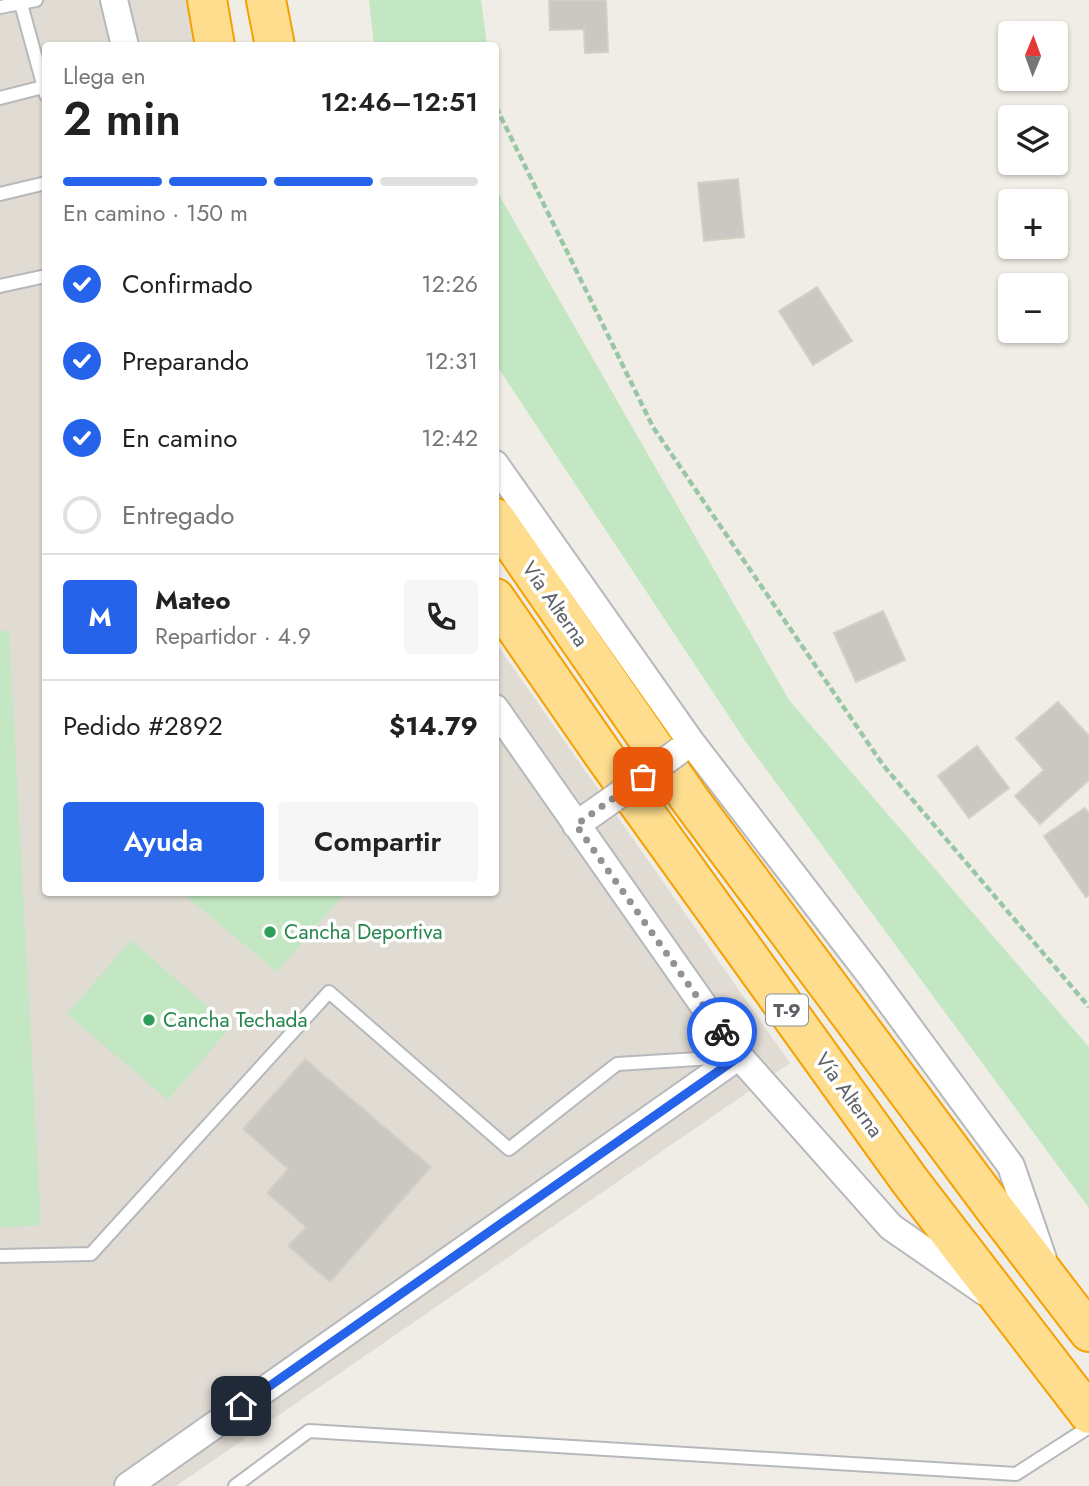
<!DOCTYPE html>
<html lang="es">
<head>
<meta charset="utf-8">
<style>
	:root { --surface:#fff; --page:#f6f6f6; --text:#222; --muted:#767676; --line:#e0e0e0; --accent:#2563eb }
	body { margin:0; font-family:Jost,sans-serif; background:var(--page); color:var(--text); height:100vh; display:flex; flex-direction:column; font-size:26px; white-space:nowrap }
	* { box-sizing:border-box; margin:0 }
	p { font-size:23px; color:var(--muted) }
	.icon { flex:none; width:38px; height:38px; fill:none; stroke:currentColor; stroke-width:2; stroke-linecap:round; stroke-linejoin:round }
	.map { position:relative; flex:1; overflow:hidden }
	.panel { position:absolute; left:42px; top:42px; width:457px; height:854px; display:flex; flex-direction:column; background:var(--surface); border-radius:7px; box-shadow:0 2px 5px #0004 }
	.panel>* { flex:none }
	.needle { width:46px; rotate:1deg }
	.controls { position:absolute; left:998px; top:21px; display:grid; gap:14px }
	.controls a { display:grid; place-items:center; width:70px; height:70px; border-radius:7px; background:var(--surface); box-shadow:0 2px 5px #0004; font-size:35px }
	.pin { position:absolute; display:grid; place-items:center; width:60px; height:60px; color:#fff; margin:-30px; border-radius:14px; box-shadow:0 4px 10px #0006 }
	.courier { position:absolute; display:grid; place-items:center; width:70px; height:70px; margin:-35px; border:5px solid #2563eb; border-radius:50%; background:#fff; color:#222; box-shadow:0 2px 9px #0007 }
	.summary em { font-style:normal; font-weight:600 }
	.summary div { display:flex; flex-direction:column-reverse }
	.summary { display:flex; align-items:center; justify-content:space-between; height:119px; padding:0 21px }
	h1 { font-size:46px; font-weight:600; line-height:52px }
	.bar { display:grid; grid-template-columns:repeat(4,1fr); gap:10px 7px; align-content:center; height:84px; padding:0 21px }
	.bar i { height:9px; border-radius:5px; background:var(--line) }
	.bar .active { background:var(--accent) }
	.bar p { grid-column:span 4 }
	.line { display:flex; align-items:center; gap:18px; padding:0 21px; border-top:2px solid var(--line) }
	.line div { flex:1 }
	.round { display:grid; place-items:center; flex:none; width:74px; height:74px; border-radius:7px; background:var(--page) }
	ol { padding:0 21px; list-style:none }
	li { display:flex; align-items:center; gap:21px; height:77px }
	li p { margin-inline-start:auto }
	li .icon { padding:7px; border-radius:50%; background:var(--accent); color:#fff; stroke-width:4 }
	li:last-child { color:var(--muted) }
	li i { width:38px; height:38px; border:4px solid var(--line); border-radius:50% }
	.cta { display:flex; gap:14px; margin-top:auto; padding:14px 21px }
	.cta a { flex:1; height:80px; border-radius:7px; background:var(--accent); color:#fff; font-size:28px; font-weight:600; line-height:80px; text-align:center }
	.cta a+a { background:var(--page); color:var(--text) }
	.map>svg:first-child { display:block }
	.education { fill:#e0dcd4 }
	.green { fill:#c3e7c2 }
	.building { fill:#cbc8c3; stroke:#d5cfc4; stroke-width:2 }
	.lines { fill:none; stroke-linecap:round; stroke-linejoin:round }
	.lane-casing { stroke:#b6b8bc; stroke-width:16 }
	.street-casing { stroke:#b6b8bc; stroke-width:30 }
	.highway-casing { stroke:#f5a100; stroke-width:42 }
	.path { stroke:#99c7a5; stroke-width:4.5; stroke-dasharray:7 3.5; stroke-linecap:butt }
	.lane { stroke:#fff; stroke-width:12 }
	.street { stroke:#fff; stroke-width:26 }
	.highway { stroke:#fede8e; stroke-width:38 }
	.street-bridge-casing { stroke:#b6b8bc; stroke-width:30; stroke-linecap:butt }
	.street-bridge { stroke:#fff; stroke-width:26 }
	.done { stroke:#909293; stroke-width:7; stroke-dasharray:0 12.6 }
	.route { stroke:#2563eb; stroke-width:9 }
	.leisure-dot { fill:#2e9e5b; stroke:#fff; stroke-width:2.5 }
	.labels { text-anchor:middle; stroke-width:7; stroke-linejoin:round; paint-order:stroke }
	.shield { fill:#fff; stroke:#8e9094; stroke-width:2 }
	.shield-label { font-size:19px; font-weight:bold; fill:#5d6166 }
	.street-label { font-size:21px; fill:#5d6166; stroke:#fff }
	.leisure-label { font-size:21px; fill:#27864d; stroke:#fff; text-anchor:start }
</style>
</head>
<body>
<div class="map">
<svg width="1089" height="1486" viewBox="0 0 1089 1486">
	<rect width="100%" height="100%" fill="#f0ede6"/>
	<path class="education" d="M 0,0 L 192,0 L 202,45 L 46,46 L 46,892 L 495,892 L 495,642 L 790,1063 L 176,1486 L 0,1486 Z"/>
	<path class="green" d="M 369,0 L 481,0 L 487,45 L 374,45 Z
		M 495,188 L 789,700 L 1089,1047 L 1089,1208 L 746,742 L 495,363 Z
		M 0,631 L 9,631 L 41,1225 L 0,1228 Z
		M 182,893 L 345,893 L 277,972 Z
		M 131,940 L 231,1027 L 168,1100 L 67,1014 Z"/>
	<path class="building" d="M 549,0 L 606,0 L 608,52 L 585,53 L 584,29 L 550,30 Z
		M 738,179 L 744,237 L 704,241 L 698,183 Z
		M 817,287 L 852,341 L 813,365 L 779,311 Z
		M 883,611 L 905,660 L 856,682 L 834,633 Z
		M 1058,702 L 1089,736 L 1089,780 L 1040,824 L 1015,796 L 1044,770 L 1016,738 Z
		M 977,746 L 1009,788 L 969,818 L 938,776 Z
		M 1085,808 L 1089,814 L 1089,895 L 1086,897 L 1044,836 Z
		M 305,1059 L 431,1167 L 330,1282 L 288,1246 L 306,1227 L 267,1193 L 288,1169 L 243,1129 Z"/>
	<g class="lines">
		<defs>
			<path id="lane" d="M 21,4 L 46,95
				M 0,7 L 36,0
				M 0,98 L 43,87
				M 0,194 L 46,183
				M 0,286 L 46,276
				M 0,1256 L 91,1254 L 329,992 L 509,1149 L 617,1064 L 729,1057
				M 235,1486 L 309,1431 L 1016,1474 L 1089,1427"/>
			<path id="street" d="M 114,0 L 125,46
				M 495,464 L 691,742 L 871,976 L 1011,1166 L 1043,1259
				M 495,708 L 739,1056
				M 576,825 L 613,799
				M 128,1486 L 739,1056 L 891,1227 L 985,1292"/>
			<path id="highway" d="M 207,0 L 215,46
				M 266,0 L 275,46
				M 495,518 L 691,801 L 997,1212 L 1089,1332
				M 495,598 L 605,757 L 910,1181 L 1089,1414"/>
		</defs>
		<use href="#lane" class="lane-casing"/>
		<use href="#street" class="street-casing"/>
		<use href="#highway" class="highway-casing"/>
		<path class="path" d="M 495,114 L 498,111 L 653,427 L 883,765 L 1089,1007"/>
		<use href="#lane" class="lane"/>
		<use href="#street" class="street"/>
		<use href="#highway" class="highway"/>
		<defs>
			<path id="street-bridge" d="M 649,773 L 679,751
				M 613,799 L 643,777"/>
		</defs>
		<use href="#street-bridge" class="street-bridge-casing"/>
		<use href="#street-bridge" class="street-bridge"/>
	</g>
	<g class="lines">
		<path class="done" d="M 643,777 L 576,825 L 722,1032"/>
		<path class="route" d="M 241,1406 L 740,1056 L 722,1032"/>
	</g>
	<g class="leisure-dot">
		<circle cx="270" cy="932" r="7"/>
		<circle cx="149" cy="1020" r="7"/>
	</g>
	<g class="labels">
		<rect class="shield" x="766" y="994.5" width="42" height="31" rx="5"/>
		<g class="shield-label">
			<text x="787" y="1017">T-9</text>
		</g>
		<g class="street-label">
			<text transform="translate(555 604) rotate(55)" y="7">Vía Alterna</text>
			<text transform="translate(849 1095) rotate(54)" y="7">Vía Alterna</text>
		</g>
		<g class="leisure-label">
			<text x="284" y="939">Cancha Deportiva</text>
			<text x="163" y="1027">Cancha Techada</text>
		</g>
	</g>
</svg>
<div class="controls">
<a><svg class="needle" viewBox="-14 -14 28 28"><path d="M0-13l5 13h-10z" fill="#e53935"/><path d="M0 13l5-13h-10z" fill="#767676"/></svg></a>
<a><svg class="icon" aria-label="layers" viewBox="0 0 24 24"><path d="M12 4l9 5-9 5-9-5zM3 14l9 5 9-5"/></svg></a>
<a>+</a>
<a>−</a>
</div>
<div class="pin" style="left:643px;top:777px;background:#ea580c"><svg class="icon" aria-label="bag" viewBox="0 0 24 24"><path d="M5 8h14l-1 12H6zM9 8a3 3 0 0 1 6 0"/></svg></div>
<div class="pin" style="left:241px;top:1406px;background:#1f2937"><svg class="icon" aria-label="home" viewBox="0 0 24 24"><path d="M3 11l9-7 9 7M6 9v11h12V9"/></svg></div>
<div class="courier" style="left:722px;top:1032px"><svg class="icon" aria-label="bike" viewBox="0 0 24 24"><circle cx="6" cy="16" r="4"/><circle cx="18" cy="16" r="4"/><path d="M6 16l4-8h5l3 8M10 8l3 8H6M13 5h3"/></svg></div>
<section class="panel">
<div class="summary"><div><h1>2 min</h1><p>Llega en</p></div><em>12:46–12:51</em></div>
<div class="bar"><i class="active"></i><i class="active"></i><i class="active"></i><i></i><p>En camino · 150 m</p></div>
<ol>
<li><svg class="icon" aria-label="check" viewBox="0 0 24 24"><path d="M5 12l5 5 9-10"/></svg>Confirmado<p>12:26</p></li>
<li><svg class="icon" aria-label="check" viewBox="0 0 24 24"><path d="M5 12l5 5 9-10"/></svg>Preparando<p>12:31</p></li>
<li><svg class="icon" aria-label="check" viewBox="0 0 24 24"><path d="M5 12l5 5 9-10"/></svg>En camino<p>12:42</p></li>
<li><i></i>Entregado</li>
</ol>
<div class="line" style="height:126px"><b class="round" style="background:var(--accent);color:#fff">M</b><div><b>Mateo</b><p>Repartidor · 4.9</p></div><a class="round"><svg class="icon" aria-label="phone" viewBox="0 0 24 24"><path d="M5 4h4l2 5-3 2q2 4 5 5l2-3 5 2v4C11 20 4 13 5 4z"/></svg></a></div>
<div class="line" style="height:91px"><div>Pedido #2892</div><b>$14.79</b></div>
<div class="cta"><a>Ayuda</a><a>Compartir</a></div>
</section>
</div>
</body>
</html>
